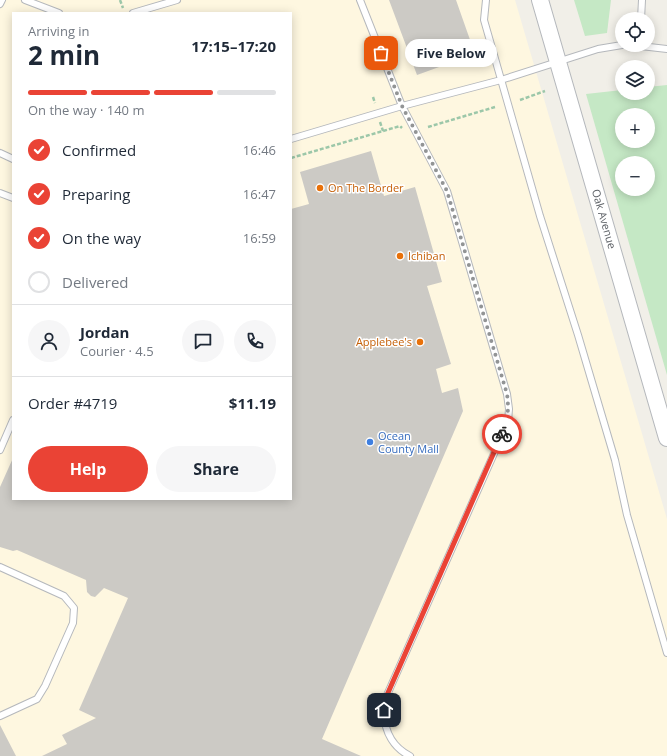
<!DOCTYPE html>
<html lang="en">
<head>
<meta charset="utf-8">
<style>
	:root { --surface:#fff; --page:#f6f6f7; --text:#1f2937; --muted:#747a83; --line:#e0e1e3; --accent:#ea4335 }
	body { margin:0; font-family:"Open Sans",sans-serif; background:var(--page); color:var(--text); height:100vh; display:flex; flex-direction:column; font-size:15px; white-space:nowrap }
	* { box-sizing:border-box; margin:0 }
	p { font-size:13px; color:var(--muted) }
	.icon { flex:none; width:22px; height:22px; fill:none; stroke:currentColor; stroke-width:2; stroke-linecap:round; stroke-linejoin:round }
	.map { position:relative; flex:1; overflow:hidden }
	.details { position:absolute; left:12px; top:12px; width:280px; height:488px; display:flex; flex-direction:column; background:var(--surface); border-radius:0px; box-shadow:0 2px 10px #0003 }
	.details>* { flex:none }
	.fabs { position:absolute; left:615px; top:12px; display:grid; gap:8px }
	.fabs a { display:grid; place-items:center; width:40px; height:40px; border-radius:50%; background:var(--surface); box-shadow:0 2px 10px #0003; font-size:20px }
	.pin { position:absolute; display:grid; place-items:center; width:34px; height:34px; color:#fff; margin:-17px; border-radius:8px; box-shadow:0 2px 6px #0006 }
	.courier { position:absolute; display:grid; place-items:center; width:40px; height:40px; margin:-20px; border:3px solid #ea4335; border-radius:50%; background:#fff; color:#222; box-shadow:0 1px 5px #0007 }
	.bubble { position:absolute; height:28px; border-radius:14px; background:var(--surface); box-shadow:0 2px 10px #0003; font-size:13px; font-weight:700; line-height:28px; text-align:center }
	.headline em { font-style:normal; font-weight:700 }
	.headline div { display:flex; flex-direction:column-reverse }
	.headline { display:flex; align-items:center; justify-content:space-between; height:68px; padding:0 16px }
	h1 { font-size:26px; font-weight:700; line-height:30px }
	.bar { display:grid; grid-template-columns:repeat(4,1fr); gap:6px 4px; align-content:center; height:48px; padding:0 16px }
	.bar i { height:5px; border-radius:3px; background:var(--line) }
	.bar .selected { background:var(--accent) }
	.bar p { grid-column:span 4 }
	.line { display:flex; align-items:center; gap:10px; padding:0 16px; border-top:1px solid var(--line) }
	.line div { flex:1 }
	.round { display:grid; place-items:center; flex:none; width:42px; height:42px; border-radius:21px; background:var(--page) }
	ol { padding:0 16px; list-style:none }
	li { display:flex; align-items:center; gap:12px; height:44px }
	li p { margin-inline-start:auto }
	li .icon { padding:4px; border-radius:50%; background:var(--accent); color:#fff; stroke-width:4 }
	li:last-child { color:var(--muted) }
	li i { width:22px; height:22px; border:2px solid var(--line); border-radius:50% }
	.primary-button { display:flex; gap:8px; margin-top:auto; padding:8px 16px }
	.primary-button a { flex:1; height:46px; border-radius:24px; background:var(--accent); color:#fff; font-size:16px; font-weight:700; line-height:46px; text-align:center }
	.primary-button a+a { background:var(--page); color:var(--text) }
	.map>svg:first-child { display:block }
	.commercial { fill:#fef7e0; fill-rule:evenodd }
	.green { fill:#c5e8c5; fill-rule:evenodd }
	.building { fill:#cccac5 }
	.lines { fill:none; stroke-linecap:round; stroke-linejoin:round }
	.service-casing { stroke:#b5b8bc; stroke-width:8 }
	.tertiary-casing { stroke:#b5b8bc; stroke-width:18 }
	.path { stroke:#9cc7a9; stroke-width:2.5; stroke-dasharray:4 2; stroke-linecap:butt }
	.service { stroke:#fff; stroke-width:6 }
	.tertiary { stroke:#fff; stroke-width:16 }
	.done { stroke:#929495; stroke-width:4; stroke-dasharray:0 7.2 }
	.route { stroke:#ea4335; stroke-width:5 }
	.food-dot { fill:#e8710a; stroke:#fff; stroke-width:1.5 }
	.shop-dot { fill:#3f7fe0; stroke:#fff; stroke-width:1.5 }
	.labels { text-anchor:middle; stroke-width:3; stroke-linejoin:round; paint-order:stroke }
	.food-label { font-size:11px; fill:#c56008; stroke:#fff; text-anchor:start }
	.street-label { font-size:11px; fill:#5f6368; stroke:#fff }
	.shop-label { font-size:11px; fill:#366cbe; stroke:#fff; text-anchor:start }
</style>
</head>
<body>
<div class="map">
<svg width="667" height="756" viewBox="0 0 667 756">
	<rect width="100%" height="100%" fill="#f1efe8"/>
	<path class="commercial" d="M 0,0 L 515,0 L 667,519 L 667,756 L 0,756 ZM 13,13 L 291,13 L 291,499 L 13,499 Z"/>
	<path class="green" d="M 574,0 L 611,0 L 607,33 L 585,36 Z
		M 667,85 L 667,375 L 586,94 L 622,90 L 622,93 L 648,93 L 648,87 ZM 622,115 L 648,115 L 648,141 L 622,141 ZM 622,163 L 648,163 L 648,189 L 622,189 Z"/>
	<path class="building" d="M 389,0 L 456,0 L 475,54 L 417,75 Z
		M 371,151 L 384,196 L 415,187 L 442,282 L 427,286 L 451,364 L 436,369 L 442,393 L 458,388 L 463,411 L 322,739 L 361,756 L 42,756 L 67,744 L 62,735 L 96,718 L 79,710 L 128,598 L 104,588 L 95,597 L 91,596 L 87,592 L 86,580 L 17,550 L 13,551 L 0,547 L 0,487 L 13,458 L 13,499 L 291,499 L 291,209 L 309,204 L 300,172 Z
		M 0,725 L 16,756 L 0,756 Z"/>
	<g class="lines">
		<defs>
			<path id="service" d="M 25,0 L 59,13
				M 360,0 L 402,106 L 447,191 L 507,394 L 509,409 L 508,422 L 387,695 C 386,701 384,708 384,714 C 385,733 394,748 410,756
				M 486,0 L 484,20 L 540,216 L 578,335 L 615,460 L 627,515 L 667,653
				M 0,4 L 2,0
				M 133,13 L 177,0
				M 641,19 L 642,0
				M 632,45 L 667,49
				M 291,139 L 402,106 L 501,80 L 598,49 L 622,45
				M 0,153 L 13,159
				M 0,193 L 13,198
				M 0,450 L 13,420
				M 0,567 L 64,596 L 74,608 L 73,623 L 45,686 L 37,699 L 0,716"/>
			<path id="tertiary" d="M 540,0 L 667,438"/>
		</defs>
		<use href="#service" class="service-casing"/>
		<use href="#tertiary" class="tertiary-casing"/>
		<path class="path" d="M 120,0 L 123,8
			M 373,97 L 375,103
			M 520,100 L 545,91
			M 380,122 L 383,131
			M 428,127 L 495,107
			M 291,158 L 400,126 L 402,128"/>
		<use href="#service" class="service"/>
		<use href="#tertiary" class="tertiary"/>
	</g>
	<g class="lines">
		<path class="done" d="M 381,53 L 402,106 L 447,191 L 507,394 C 509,409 508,420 502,434"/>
		<path class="route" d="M 384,710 L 387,695 L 502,434"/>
	</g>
	<g class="food-dot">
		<circle cx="320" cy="188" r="4"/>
		<circle cx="400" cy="256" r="4"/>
		<circle cx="420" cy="342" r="4"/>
	</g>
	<circle class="shop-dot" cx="370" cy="442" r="4"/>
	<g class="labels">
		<g class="food-label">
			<text x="328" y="192">On The Border</text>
			<text x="408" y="260">Ichiban</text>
			<text x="412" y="346" text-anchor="end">Applebee's</text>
		</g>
		<g class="street-label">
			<text transform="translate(604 219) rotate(74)" y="4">Oak Avenue</text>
		</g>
		<g class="shop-label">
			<text x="378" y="440">Ocean<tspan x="378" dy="13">County Mall</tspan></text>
		</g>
	</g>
</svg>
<div class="fabs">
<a><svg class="icon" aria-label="locate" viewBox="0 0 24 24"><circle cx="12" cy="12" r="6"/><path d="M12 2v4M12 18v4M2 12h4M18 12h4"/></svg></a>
<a><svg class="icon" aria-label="layers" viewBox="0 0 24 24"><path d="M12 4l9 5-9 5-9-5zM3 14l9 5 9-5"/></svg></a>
<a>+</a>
<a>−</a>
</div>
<div class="pin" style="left:381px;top:53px;background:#ea580c"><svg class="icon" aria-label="bag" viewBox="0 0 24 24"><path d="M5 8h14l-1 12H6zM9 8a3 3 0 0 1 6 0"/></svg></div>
<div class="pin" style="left:384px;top:710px;background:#1f2937"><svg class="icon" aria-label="home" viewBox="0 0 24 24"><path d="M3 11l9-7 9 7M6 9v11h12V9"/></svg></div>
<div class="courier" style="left:502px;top:434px"><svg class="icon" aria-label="bike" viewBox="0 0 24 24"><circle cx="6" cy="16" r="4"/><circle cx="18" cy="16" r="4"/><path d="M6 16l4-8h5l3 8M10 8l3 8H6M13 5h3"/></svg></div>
<div class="bubble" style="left:405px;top:39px;width:92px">Five Below</div>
<section class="details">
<div class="headline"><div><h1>2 min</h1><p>Arriving in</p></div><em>17:15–17:20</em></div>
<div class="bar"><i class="selected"></i><i class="selected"></i><i class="selected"></i><i></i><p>On the way · 140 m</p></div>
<ol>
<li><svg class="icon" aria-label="check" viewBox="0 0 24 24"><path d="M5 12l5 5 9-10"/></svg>Confirmed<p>16:46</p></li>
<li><svg class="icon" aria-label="check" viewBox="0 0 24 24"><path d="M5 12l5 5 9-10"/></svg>Preparing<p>16:47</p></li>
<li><svg class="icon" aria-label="check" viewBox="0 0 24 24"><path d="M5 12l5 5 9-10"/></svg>On the way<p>16:59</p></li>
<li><i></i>Delivered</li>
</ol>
<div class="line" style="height:72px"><a class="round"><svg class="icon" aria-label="person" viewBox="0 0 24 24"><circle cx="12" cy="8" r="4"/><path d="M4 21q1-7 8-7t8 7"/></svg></a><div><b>Jordan</b><p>Courier · 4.5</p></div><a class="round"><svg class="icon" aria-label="chat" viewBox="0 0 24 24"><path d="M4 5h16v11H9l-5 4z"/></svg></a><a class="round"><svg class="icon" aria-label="phone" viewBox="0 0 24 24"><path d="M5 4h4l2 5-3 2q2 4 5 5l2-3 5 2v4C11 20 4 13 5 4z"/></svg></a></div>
<div class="line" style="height:52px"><div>Order #4719</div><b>$11.19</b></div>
<div class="primary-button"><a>Help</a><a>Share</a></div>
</section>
</div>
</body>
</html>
